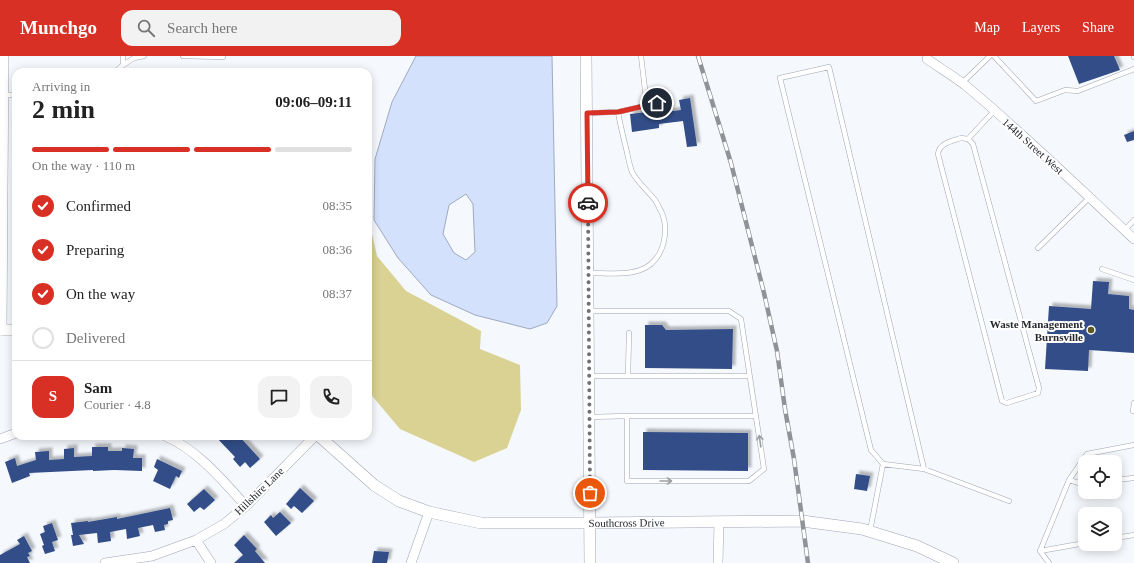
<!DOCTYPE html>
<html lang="en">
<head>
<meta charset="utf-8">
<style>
	:root { --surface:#fff; --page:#f2f2f2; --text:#222; --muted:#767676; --line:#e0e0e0; --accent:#d93025 }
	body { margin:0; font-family:"Times New Roman",serif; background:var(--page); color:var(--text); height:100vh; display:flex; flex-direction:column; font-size:15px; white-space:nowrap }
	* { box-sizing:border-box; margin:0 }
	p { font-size:13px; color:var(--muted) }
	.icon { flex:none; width:22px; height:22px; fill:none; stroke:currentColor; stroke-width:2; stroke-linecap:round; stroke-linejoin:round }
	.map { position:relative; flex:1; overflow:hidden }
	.side { position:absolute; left:12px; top:12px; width:360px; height:372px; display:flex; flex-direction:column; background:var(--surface); border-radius:12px; box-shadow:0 2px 10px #0003 }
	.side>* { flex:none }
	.buttons { position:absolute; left:1078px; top:399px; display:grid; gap:8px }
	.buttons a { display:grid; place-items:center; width:44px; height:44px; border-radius:8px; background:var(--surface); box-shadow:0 2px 10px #0003; font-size:20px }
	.pin { position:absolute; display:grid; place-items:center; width:34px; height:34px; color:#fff; margin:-17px; border:2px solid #fff; border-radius:50%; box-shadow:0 1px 4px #0007 }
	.courier { position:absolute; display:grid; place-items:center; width:40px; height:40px; margin:-20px; border:3px solid #d93025; border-radius:50%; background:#fff; color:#222; box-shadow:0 1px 5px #0007 }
	.summary em { font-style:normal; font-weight:600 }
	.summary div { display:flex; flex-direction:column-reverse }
	.summary { display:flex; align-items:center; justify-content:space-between; height:68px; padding:0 20px }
	h1 { font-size:26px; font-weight:600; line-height:30px }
	.bar { display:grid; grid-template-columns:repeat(4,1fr); gap:6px 4px; align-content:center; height:48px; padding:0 20px }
	.bar i { height:5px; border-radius:3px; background:var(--line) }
	.bar .current { background:var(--accent) }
	.bar p { grid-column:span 4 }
	.line { display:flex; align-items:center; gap:10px; padding:0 20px; border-top:1px solid var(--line) }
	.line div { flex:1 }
	.round { display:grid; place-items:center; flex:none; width:42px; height:42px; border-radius:12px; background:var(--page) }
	ol { padding:0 20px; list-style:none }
	li { display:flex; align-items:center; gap:12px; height:44px }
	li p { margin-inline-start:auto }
	li .icon { padding:4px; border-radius:50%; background:var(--accent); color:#fff; stroke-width:4 }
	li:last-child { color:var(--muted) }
	li i { width:22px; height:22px; border:2px solid var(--line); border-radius:50% }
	header { display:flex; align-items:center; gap:24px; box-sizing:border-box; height:56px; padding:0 20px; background:var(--accent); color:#fff }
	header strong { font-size:19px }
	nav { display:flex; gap:22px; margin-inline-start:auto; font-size:14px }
	.search { width:280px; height:36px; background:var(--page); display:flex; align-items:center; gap:10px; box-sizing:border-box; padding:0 14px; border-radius:12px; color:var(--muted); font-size:15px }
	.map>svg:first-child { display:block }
	.green { fill:#d9d292 }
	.water { fill:#d3e1fd; stroke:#9faabf; fill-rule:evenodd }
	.building { fill:#314d87; filter:url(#shadow) }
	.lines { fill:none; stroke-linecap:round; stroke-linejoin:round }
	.service-casing { stroke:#9fa6b1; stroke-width:5.5 }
	.minor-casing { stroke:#9fa6b1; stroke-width:10 }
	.tertiary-casing { stroke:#9fa6b1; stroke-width:12 }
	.service { stroke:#fff; stroke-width:4.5 }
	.minor { stroke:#fff; stroke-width:9 }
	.tertiary { stroke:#fff; stroke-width:11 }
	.rail-casing { stroke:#8f9297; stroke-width:4.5 }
	.rail { stroke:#fff; stroke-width:3; stroke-dasharray:9; stroke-linecap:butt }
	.oneway { stroke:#9e9fa1 }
	.done { stroke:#6f7176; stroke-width:4; stroke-dasharray:0 7.2 }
	.route { stroke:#d93025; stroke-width:5 }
	.poi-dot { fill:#5d5824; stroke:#fff; stroke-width:1.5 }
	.labels { text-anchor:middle; stroke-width:4; stroke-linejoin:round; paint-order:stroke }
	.street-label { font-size:11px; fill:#27292e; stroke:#fff }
	.poi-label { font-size:11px; font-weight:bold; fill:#27292e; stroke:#fff; text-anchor:end }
</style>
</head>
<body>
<header>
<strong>Munchgo</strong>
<div class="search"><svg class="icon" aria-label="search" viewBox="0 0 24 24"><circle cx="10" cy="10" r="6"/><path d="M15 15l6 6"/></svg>Search here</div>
<nav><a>Map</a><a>Layers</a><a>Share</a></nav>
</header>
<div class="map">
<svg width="1134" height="507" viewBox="0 0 1134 507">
	<defs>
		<filter id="shadow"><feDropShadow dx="3.5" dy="-3.5" stdDeviation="1" flood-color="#0004"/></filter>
	</defs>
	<rect width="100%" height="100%" fill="#f5f8fd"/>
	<path class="green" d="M 368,160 L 377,200 L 406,235 L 481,275 L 480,293 L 520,309 L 521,354 L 507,392 L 474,406 L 400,373 L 368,335 Z"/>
	<path class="water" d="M 416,0 L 552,0 L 557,250 L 547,267 L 530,273 L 475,259 L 431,239 L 398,202 L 374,164 L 375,103 L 392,46 ZM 466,138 L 473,148 L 475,196 L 466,204 L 454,197 L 443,178 L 449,149 Z"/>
	<path class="building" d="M 1068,0 L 1114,0 L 1120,14 L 1079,28 Z
		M 690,42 L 697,90 L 687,91 L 683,65 L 659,68 L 659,72 L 632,76 L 630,58 L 657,55 L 658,57 L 681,54 L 679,44 Z
		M 1134,75 L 1134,84 L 1127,86 L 1124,79 Z
		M 1093,225 L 1109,226 L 1108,238 L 1129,240 L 1129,253 L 1134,254 L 1134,297 L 1089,294 L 1088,315 L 1045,313 L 1049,250 L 1091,253 Z
		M 645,269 L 662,269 L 666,274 L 733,273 L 732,313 L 645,312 Z
		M 643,376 L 748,377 L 748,415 L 643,414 Z
		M 215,380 L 239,380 L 260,403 L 250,412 L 245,406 L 240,411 L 233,403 L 235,401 Z
		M 92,391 L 108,391 L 108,395 L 122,395 L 122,392 L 134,393 L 133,402 L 142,402 L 142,415 L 114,414 L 93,415 L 93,414 L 29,417 L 30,420 L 12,427 L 5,406 L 15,402 L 17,410 L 36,404 L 35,396 L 49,395 L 49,404 L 64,403 L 64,393 L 74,392 L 74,401 L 92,400 Z
		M 157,403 L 182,415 L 179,422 L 176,420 L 170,433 L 153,425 L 158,414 L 154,411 Z
		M 856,418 L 870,420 L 867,435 L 854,433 Z
		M 300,432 L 314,445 L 302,457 L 294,450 L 291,453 L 286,448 Z
		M 204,433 L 215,444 L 204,454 L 200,451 L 194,456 L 187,448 Z
		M 170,452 L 173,464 L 168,465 L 168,468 L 164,469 L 165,474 L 155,476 L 153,469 L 138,472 L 140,480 L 127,483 L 126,473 L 110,476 L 111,485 L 98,487 L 97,477 L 79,479 L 84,488 L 73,490 L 71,479 L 73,479 L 71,467 L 88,465 L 88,466 L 117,461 L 117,463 Z
		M 280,456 L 291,467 L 276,480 L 264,466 L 271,459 L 273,462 Z
		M 52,467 L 58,484 L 52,486 L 55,495 L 45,498 L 42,490 L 44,489 L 40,478 L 45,476 L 43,470 Z
		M 244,479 L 257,493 L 255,495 L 265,507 L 234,507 L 243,499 L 234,489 Z
		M 24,480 L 32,495 L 28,497 L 30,500 L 27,501 L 30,507 L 0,507 L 0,499 L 20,488 L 17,484 Z
		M 374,495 L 389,496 L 387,507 L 372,507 Z"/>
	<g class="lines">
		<defs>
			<path id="service" d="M 183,0 L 223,1
				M 641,0 L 647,50
				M 994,0 L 1036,45 L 1065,34 L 1078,35 L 1134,13
				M 1134,0 L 1134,1
				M 123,9 L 134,2 L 144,0
				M 115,16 L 123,9 L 123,0
				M 962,27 L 990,0
				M 2,39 L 16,39
				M 618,56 L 666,45
				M 587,57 L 618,56 C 620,68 623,80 626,92 C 628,100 629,108 632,116 C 638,127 648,135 655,144 C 658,148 659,152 661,155 C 666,165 666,175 664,185 C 655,224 620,217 588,217
				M 961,82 L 968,83 L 973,88 L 1039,332 L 1038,337 L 1007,347 L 1002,345 L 938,98 C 939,87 952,85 961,82 Z
				M 968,83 L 994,55
				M 1125,174 L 1134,164
				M 1038,192 L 1089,142
				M 1102,213 L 1134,224
				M 588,255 L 729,255 L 741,263 L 764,413 L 749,425 L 627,425 L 627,360 L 590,361
				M 589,320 L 749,320
				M 628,320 L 629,277
				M 1133,355 L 1134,347
				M 627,360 L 756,360
				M 924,413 L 883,408 L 871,394 L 780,22 L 829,11 L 924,413 L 1009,445
				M 1115,424 L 1134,422
				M 1085,427 L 1079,427 L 1069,424 L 1087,398 L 1134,389
				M 870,475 L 883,408
				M 1115,482 L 1134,479
				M 1040,495 L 1069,424
				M 1040,495 L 1085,487
				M 1040,495 L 1049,507"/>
			<path id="minor" d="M 927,3 C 940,12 953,20 965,29 C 1024,78 1078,131 1134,183
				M 165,380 C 198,394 222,424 246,450
				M 0,383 L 16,377
				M 196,484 L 211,507
				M 105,507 L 152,500 L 196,484 L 224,468 L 246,450 L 315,380
				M 411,507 L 429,456
				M 718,507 L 719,466"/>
			<g id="tertiary">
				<path d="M 586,0 L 590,507"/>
				<path d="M 0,274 L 16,274"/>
				<path d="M 1,274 L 3,0"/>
				<path id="s1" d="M 319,380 L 374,429 L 399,445 L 429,456 L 481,467 L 590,467 L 802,465 L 862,473 L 917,490 L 953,507"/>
			</g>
		</defs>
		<use href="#service" class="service-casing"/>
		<use href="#minor" class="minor-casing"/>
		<use href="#tertiary" class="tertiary-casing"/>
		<use href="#service" class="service"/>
		<use href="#minor" class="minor"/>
		<use href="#tertiary" class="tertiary"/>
		<defs>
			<path id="rail" d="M 698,0 L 731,107 L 764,237 L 777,295 L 785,353 L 794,403 L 808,507"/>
		</defs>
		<use href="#rail" class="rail-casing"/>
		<use href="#rail" class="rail"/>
	</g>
	<defs><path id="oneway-shaft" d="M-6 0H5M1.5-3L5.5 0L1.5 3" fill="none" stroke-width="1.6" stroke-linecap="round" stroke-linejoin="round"/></defs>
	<g class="oneway">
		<use href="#oneway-shaft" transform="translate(760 385) rotate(-98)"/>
		<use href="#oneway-shaft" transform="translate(666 425)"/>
	</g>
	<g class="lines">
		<path class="done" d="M 588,147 L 590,437"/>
		<path class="route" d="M 588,147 L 587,57 L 618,56 L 657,47"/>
	</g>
	<circle class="poi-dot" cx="1091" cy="274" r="4"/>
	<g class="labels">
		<g class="street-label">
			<text transform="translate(1033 90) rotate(42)" y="4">144th Street West</text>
			<text transform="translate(259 435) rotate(-44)" y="4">Hillshire Lane</text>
			<text dy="4" stroke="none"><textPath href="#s1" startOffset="334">Southcross Drive</textPath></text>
		</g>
		<g class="poi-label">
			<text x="1083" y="272">Waste Management<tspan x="1083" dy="13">Burnsville</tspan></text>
		</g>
	</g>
</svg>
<div class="buttons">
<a><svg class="icon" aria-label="locate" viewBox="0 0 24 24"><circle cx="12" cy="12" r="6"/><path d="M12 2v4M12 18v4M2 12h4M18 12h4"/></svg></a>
<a><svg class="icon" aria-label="layers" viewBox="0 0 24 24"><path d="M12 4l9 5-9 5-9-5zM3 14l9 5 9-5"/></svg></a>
</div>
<div class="pin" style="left:590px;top:437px;background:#ea580c"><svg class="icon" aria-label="bag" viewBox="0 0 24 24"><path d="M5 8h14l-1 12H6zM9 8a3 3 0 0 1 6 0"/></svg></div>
<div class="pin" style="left:657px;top:47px;background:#1f2937"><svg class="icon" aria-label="home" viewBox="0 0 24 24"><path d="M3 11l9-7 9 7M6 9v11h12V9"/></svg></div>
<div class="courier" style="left:588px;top:147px"><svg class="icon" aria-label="car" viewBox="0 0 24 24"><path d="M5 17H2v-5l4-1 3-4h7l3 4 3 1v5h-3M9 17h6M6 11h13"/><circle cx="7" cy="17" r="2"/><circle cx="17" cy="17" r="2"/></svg></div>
<section class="side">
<div class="summary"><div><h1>2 min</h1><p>Arriving in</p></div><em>09:06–09:11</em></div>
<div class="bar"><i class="current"></i><i class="current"></i><i class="current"></i><i></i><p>On the way · 110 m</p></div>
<ol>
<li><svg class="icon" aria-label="check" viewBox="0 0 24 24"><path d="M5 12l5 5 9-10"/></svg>Confirmed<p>08:35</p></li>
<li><svg class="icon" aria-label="check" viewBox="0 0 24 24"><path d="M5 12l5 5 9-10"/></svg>Preparing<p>08:36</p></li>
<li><svg class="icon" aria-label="check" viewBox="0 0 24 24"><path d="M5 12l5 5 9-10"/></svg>On the way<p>08:37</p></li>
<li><i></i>Delivered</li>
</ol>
<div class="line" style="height:72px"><b class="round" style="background:var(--accent);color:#fff">S</b><div><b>Sam</b><p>Courier · 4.8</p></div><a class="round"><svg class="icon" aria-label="chat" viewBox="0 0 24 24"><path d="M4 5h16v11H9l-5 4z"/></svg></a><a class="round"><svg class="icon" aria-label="phone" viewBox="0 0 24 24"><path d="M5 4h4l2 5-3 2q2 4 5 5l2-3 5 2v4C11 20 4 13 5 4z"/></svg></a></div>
</section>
</div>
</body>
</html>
